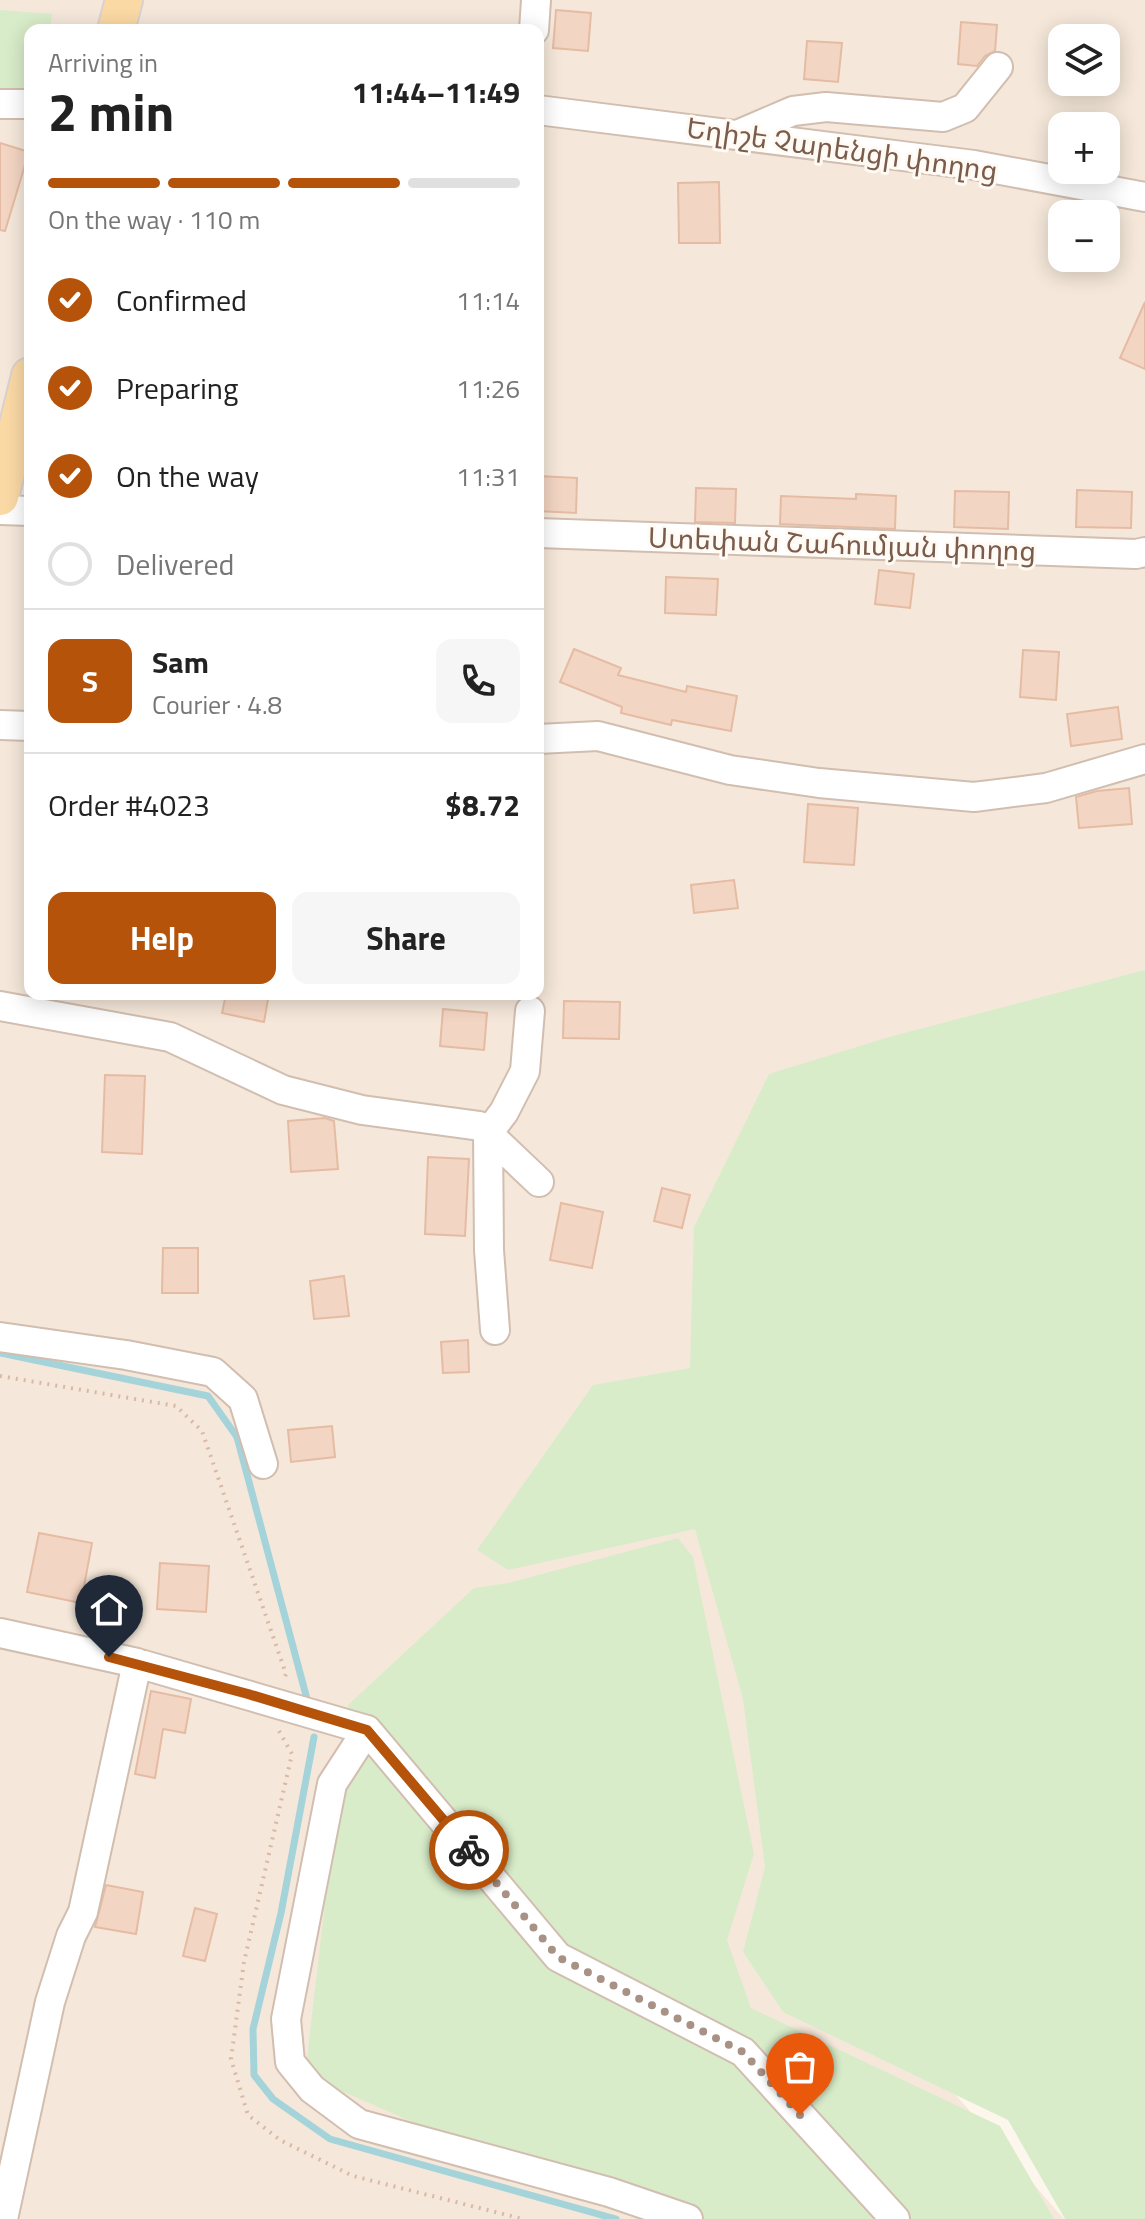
<!DOCTYPE html>
<html lang="en">
<head>
<meta charset="utf-8">
<style>
	:root { --surface:#fff; --page:#f6f6f6; --text:#222; --muted:#767676; --line:#e0e0e0; --accent:#b45309 }
	body { margin:0; font-family:"Titillium Web","Noto Sans Armenian",sans-serif; background:var(--page); color:var(--text); height:100vh; display:flex; flex-direction:column; font-size:30px; white-space:nowrap }
	* { box-sizing:border-box; margin:0 }
	p { font-size:26px; color:var(--muted) }
	.icon { flex:none; width:44px; height:44px; fill:none; stroke:currentColor; stroke-width:2; stroke-linecap:round; stroke-linejoin:round }
	.map { position:relative; flex:1; overflow:hidden }
	.sheet { position:absolute; left:24px; top:24px; width:520px; height:976px; display:flex; flex-direction:column; background:var(--surface); border-radius:16px; box-shadow:0 4px 20px #0003 }
	.sheet>* { flex:none }
	.buttons { position:absolute; left:1048px; top:24px; display:grid; gap:16px }
	.buttons a { display:grid; place-items:center; width:72px; height:72px; border-radius:16px; background:var(--surface); box-shadow:0 4px 20px #0003; font-size:40px }
	.pin { position:absolute; display:grid; place-items:center; width:68px; height:68px; color:#fff; margin:-82px -34px; border-radius:50% 50% 50% 0; rotate:-45deg; box-shadow:0 0 8px #0007 }
	.pin .icon { rotate:45deg }
	.courier { position:absolute; display:grid; place-items:center; width:80px; height:80px; margin:-40px; border:6px solid #b45309; border-radius:50%; background:#fff; color:#222; box-shadow:0 2px 10px #0007 }
	.head em { font-style:normal; font-weight:700 }
	.head div { display:flex; flex-direction:column-reverse }
	.head { display:flex; align-items:center; justify-content:space-between; height:136px; padding:0 24px }
	h1 { font-size:52px; font-weight:700; line-height:60px }
	.bar { display:grid; grid-template-columns:repeat(4,1fr); gap:12px 8px; align-content:center; height:96px; padding:0 24px }
	.bar i { height:10px; border-radius:6px; background:var(--line) }
	.bar .active { background:var(--accent) }
	.bar p { grid-column:span 4 }
	.line { display:flex; align-items:center; gap:20px; padding:0 24px; border-top:2px solid var(--line) }
	.line div { flex:1 }
	.round { display:grid; place-items:center; flex:none; width:84px; height:84px; border-radius:16px; background:var(--page) }
	ol { padding:0 24px; list-style:none }
	li { display:flex; align-items:center; gap:24px; height:88px }
	li p { margin-inline-start:auto }
	li .icon { padding:8px; border-radius:50%; background:var(--accent); color:#fff; stroke-width:4 }
	li:last-child { color:var(--muted) }
	li i { width:44px; height:44px; border:4px solid var(--line); border-radius:50% }
	.button { display:flex; gap:16px; margin-top:auto; padding:16px 24px }
	.button a { flex:1; height:92px; border-radius:16px; background:var(--accent); color:#fff; font-size:32px; font-weight:700; line-height:92px; text-align:center }
	.button a+a { background:var(--page); color:var(--text) }
	.map>svg:first-child { display:block }
	.residential { fill:#f5e8da; fill-rule:evenodd }
	.green { fill:#d8ecc9 }
	.lines { fill:none; stroke-linecap:round; stroke-linejoin:round }
	.stream { stroke:#a5d3da; stroke-width:7 }
	.building { fill:#f3d5c3; stroke:#e6bba3; stroke-width:2 }
	.minor-casing { stroke:#d1beb0; stroke-width:32 }
	.major-casing { stroke:#dad1cd; stroke-width:40 }
	.path { stroke:#d9b8a5; stroke-width:4; stroke-dasharray:2 6; stroke-linecap:butt }
	.minor { stroke:#fff; stroke-width:28 }
	.major { stroke:#fbd9a5; stroke-width:36 }
	.done { stroke:#a89285; stroke-width:8; stroke-dasharray:0 14.4 }
	.route { stroke:#b45309; stroke-width:10 }
	.labels { text-anchor:middle; stroke-width:6; stroke-linejoin:round; paint-order:stroke }
	.street-label { font-size:28px; fill:#7a5c4d; stroke:#fffaf3 }
</style>
</head>
<body>
<div class="map">
<svg width="1145" height="2219" viewBox="0 0 1145 2219">
	<rect width="100%" height="100%" fill="#fdf6ec"/>
	<path class="residential" d="M 0,0 L 1145,0 L 1145,1028 L 845,1968 L 1064,2219 L 0,2219 ZM 30,30 L 538,30 L 538,994 L 30,994 ZM 1062,38 L 1106,38 L 1106,82 L 1062,82 ZM 1062,126 L 1106,126 L 1106,170 L 1062,170 ZM 1062,214 L 1106,214 L 1106,258 L 1062,258 Z"/>
	<path class="green" d="M 0,10 L 52,14 L 50,30 L 30,30 L 30,91 L 0,88 Z
		M 1145,970 L 1145,2219 L 1065,2219 L 1008,2120 L 783,2012 L 743,1952 L 765,1867 L 743,1699 L 695,1529 L 508,1570 L 477,1550 L 593,1385 L 690,1368 L 694,1227 L 769,1074 L 889,1037 Z
		M 678,1538 L 693,1557 L 754,1854 L 727,1940 L 751,2008 L 1000,2126 L 1054,2219 L 664,2219 L 426,2128 L 305,2075 L 348,1705 L 474,1588 L 508,1583 Z"/>
	<g class="lines">
		<path class="stream" d="M 0,1353 L 208,1396 L 237,1437 L 307,1699
			M 314,1737 L 281,1913 L 253,2029 L 254,2075 L 273,2099 L 330,2139 L 616,2219"/>
	</g>
	<path class="building" d="M 556,10 L 591,13 L 588,51 L 553,48 Z
		M 961,22 L 997,25 L 995,51 L 985,56 L 977,66 L 958,64 Z
		M 807,41 L 842,43 L 838,82 L 804,79 Z
		M 0,143 L 29,152 L 5,231 L 0,230 Z
		M 719,182 L 720,243 L 679,243 L 678,183 Z
		M 1145,302 L 1145,369 L 1120,358 Z
		M 538,476 L 577,478 L 576,513 L 538,511 Z
		M 696,488 L 736,489 L 735,523 L 695,522 Z
		M 1077,490 L 1132,492 L 1131,528 L 1076,527 Z
		M 955,491 L 1009,492 L 1008,529 L 954,527 Z
		M 856,494 L 896,496 L 895,529 L 780,524 L 781,496 L 856,499 Z
		M 879,570 L 914,574 L 910,608 L 875,604 Z
		M 666,577 L 718,579 L 716,615 L 665,613 Z
		M 574,649 L 621,668 L 618,675 L 686,692 L 687,686 L 737,696 L 731,731 L 672,720 L 671,725 L 621,713 L 622,707 L 560,682 Z
		M 1023,650 L 1059,652 L 1056,700 L 1020,697 Z
		M 1118,707 L 1122,739 L 1071,746 L 1067,714 Z
		M 1129,788 L 1132,824 L 1079,828 L 1076,797 L 1097,791 Z
		M 808,804 L 858,808 L 854,865 L 804,862 Z
		M 734,880 L 738,908 L 694,913 L 691,885 Z
		M 226,994 L 269,994 L 264,1022 L 222,1013 Z
		M 564,1001 L 620,1002 L 619,1039 L 563,1038 Z
		M 443,1009 L 487,1013 L 484,1050 L 440,1046 Z
		M 105,1075 L 145,1076 L 142,1154 L 102,1152 Z
		M 325,1118 L 334,1121 L 338,1169 L 291,1172 L 288,1121 Z
		M 428,1157 L 469,1159 L 465,1236 L 425,1234 Z
		M 662,1188 L 690,1195 L 682,1228 L 654,1221 Z
		M 561,1203 L 603,1212 L 592,1268 L 550,1260 Z
		M 163,1248 L 198,1248 L 198,1293 L 162,1293 Z
		M 344,1276 L 349,1316 L 314,1319 L 310,1281 Z
		M 468,1340 L 469,1372 L 443,1373 L 441,1342 Z
		M 332,1426 L 335,1457 L 291,1462 L 288,1430 Z
		M 39,1533 L 92,1543 L 81,1603 L 27,1592 Z
		M 160,1563 L 209,1566 L 206,1612 L 157,1609 Z
		M 151,1691 L 191,1699 L 185,1733 L 163,1729 L 155,1778 L 135,1774 Z
		M 106,1885 L 143,1892 L 136,1934 L 95,1927 Z
		M 195,1908 L 217,1914 L 205,1961 L 183,1956 Z"/>
	<g class="lines">
		<defs>
			<path id="minor" d="M 534,30 L 536,0
				M 0,104 L 30,104
				M 538,110 L 974,165 L 1145,197
				M 737,135 L 793,111 L 826,107 L 943,117 L 965,108 L 998,67
				M 0,510 L 30,511
				M 538,533 L 1136,554 L 1145,552
				M 0,725 L 30,726
				M 538,739 L 598,736 L 730,770 L 819,783 L 974,797 L 1046,788 L 1145,759
				M 0,1006 L 170,1037 L 283,1090 L 362,1110 L 480,1126 L 539,1182
				M 495,1330 L 489,1250 L 488,1133 L 504,1112 L 525,1071 L 530,1011
				M 0,1337 L 126,1355 L 213,1372 L 243,1399 L 263,1464
				M 0,1633 L 137,1663 L 367,1730
				M 367,1730 L 332,1784 L 286,2019 L 290,2062 L 312,2089 L 359,2124 L 609,2192 L 688,2219
				M 367,1730 L 558,1957 L 743,2052 L 895,2219
				M 3,2219 L 50,2002 L 71,1936 L 83,1912 L 137,1663"/>
			<path id="major" d="M 116,30 L 124,0
				M 0,497 L 30,376"/>
		</defs>
		<use href="#minor" class="minor-casing"/>
		<use href="#major" class="major-casing"/>
		<path class="path" d="M 0,1376 L 176,1406 L 202,1431 L 286,1674 L 283,1681
			M 279,1731 L 292,1754 L 244,1962 L 231,2059 L 248,2115 L 280,2140 L 353,2176 L 523,2219"/>
		<use href="#minor" class="minor"/>
		<use href="#major" class="major"/>
	</g>
	<g class="lines">
		<path class="done" d="M 469,1850 L 558,1957 L 743,2052 L 800,2115"/>
		<path class="route" d="M 109,1657 L 248,1694 L 367,1730 L 469,1850"/>
	</g>
	<g class="labels">
		<g class="street-label">
			<text transform="translate(842 149) rotate(8)" y="10">Եղիշե Չարենցի փողոց</text>
			<text transform="translate(842 544) rotate(2)" y="10">Ստեփան Շահումյան փողոց</text>
		</g>
	</g>
</svg>
<div class="buttons">
<a><svg class="icon" aria-label="layers" viewBox="0 0 24 24"><path d="M12 4l9 5-9 5-9-5zM3 14l9 5 9-5"/></svg></a>
<a>+</a>
<a>−</a>
</div>
<div class="pin" style="left:800px;top:2115px;background:#ea580c"><svg class="icon" aria-label="bag" viewBox="0 0 24 24"><path d="M5 8h14l-1 12H6zM9 8a3 3 0 0 1 6 0"/></svg></div>
<div class="pin" style="left:109px;top:1657px;background:#1f2937"><svg class="icon" aria-label="home" viewBox="0 0 24 24"><path d="M3 11l9-7 9 7M6 9v11h12V9"/></svg></div>
<div class="courier" style="left:469px;top:1850px"><svg class="icon" aria-label="bike" viewBox="0 0 24 24"><circle cx="6" cy="16" r="4"/><circle cx="18" cy="16" r="4"/><path d="M6 16l4-8h5l3 8M10 8l3 8H6M13 5h3"/></svg></div>
<section class="sheet">
<div class="head"><div><h1>2 min</h1><p>Arriving in</p></div><em>11:44–11:49</em></div>
<div class="bar"><i class="active"></i><i class="active"></i><i class="active"></i><i></i><p>On the way · 110 m</p></div>
<ol>
<li><svg class="icon" aria-label="check" viewBox="0 0 24 24"><path d="M5 12l5 5 9-10"/></svg>Confirmed<p>11:14</p></li>
<li><svg class="icon" aria-label="check" viewBox="0 0 24 24"><path d="M5 12l5 5 9-10"/></svg>Preparing<p>11:26</p></li>
<li><svg class="icon" aria-label="check" viewBox="0 0 24 24"><path d="M5 12l5 5 9-10"/></svg>On the way<p>11:31</p></li>
<li><i></i>Delivered</li>
</ol>
<div class="line" style="height:144px"><b class="round" style="background:var(--accent);color:#fff">S</b><div><b>Sam</b><p>Courier · 4.8</p></div><a class="round"><svg class="icon" aria-label="phone" viewBox="0 0 24 24"><path d="M5 4h4l2 5-3 2q2 4 5 5l2-3 5 2v4C11 20 4 13 5 4z"/></svg></a></div>
<div class="line" style="height:104px"><div>Order #4023</div><b>$8.72</b></div>
<div class="button"><a>Help</a><a>Share</a></div>
</section>
</div>
</body>
</html>
